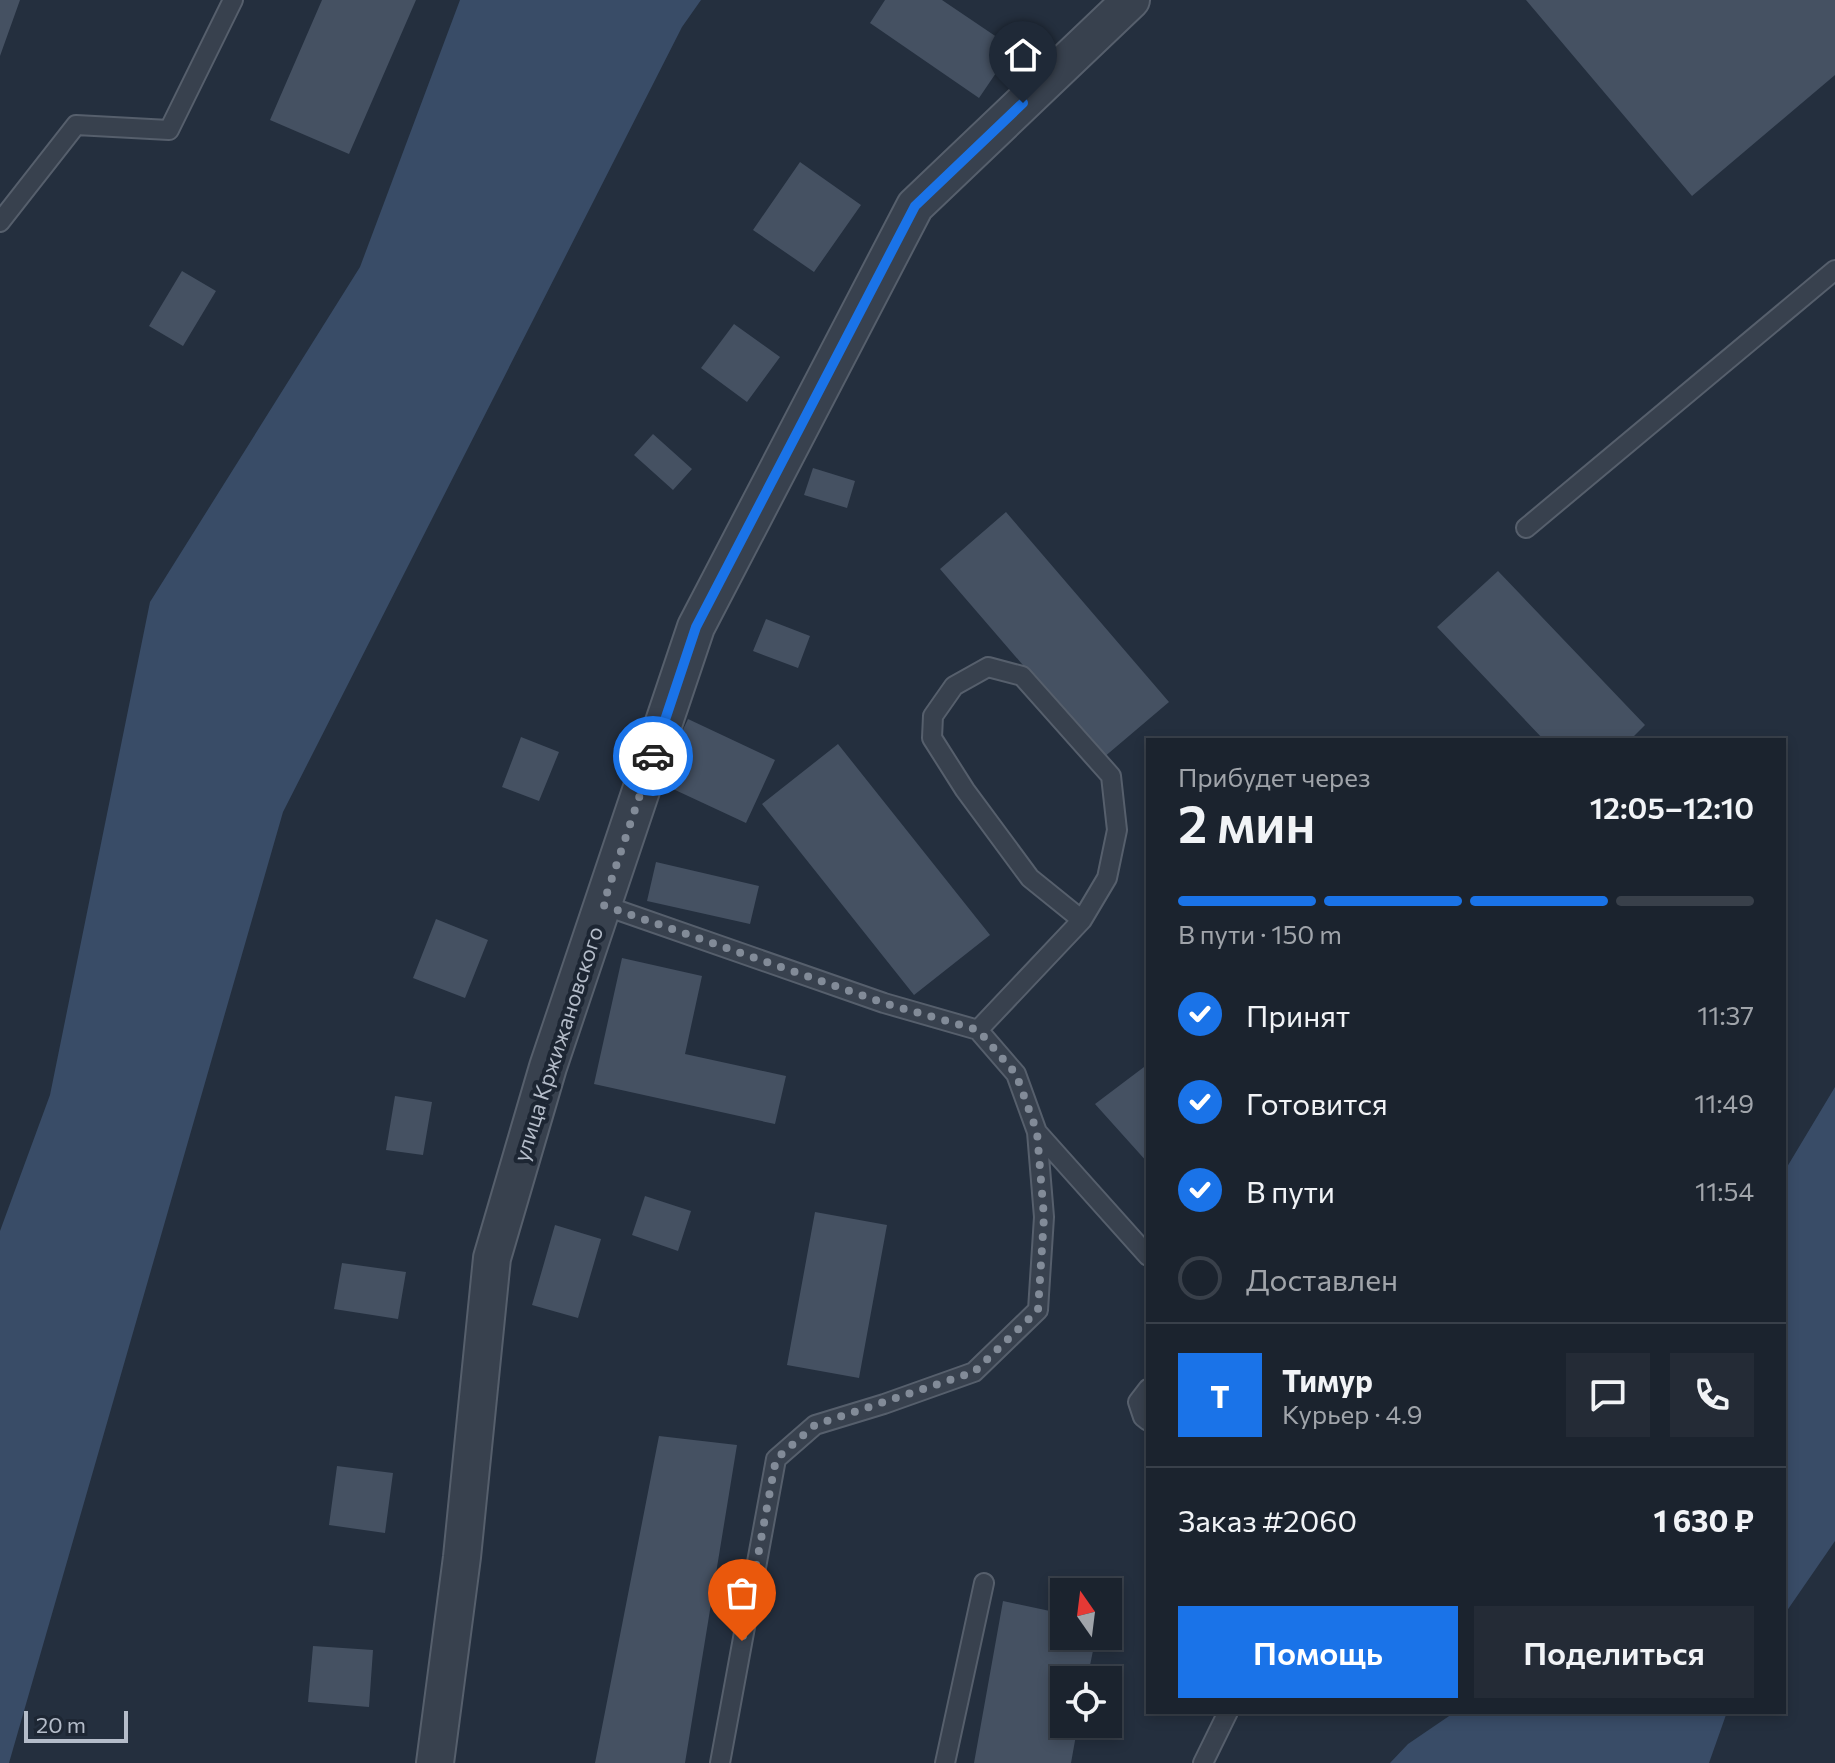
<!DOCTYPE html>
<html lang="ru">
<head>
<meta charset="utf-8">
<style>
	:root { --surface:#1b232e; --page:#242b36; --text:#f1f3f6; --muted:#a0a4aa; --line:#39404a; --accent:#1a73e8 }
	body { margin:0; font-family:Commissioner,sans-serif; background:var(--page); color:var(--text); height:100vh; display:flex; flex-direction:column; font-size:30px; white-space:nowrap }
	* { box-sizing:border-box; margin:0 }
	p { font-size:26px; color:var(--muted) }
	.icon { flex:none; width:44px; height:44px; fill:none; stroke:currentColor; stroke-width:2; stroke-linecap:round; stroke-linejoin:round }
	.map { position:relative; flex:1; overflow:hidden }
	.panel { position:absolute; left:1146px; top:738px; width:640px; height:976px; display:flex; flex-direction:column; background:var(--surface); border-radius:0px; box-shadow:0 4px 12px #0003,0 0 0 2px var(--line) }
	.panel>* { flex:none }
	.needle { width:52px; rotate:346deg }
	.tools { position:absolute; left:1050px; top:1578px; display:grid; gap:16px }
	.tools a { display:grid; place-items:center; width:72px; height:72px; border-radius:0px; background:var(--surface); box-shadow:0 4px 12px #0003,0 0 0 2px var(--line); font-size:40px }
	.scale { position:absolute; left:24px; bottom:20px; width:104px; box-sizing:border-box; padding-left:8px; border:4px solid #b4bcc9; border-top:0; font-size:22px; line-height:28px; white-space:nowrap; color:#b4bcc9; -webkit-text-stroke:6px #1d2633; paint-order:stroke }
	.pin { position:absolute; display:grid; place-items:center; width:68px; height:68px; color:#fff; margin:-82px -34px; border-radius:50% 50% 50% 0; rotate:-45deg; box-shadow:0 0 8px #0007 }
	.pin .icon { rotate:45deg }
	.courier { position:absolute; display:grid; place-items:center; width:80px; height:80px; margin:-40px; border:6px solid #1a73e8; border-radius:50%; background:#fff; color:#222; box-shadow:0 2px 10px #0007 }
	.headline em { font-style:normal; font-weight:600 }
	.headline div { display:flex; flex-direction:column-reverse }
	.headline { display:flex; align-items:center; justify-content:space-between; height:136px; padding:0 32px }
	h1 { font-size:52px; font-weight:600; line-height:60px }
	.bar { display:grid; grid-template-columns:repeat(4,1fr); gap:12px 8px; align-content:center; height:96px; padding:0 32px }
	.bar i { height:10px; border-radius:6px; background:var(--line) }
	.bar .active { background:var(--accent) }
	.bar p { grid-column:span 4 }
	.line { display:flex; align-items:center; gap:20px; padding:0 32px; border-top:2px solid var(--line) }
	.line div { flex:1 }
	.round { display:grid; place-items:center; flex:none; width:84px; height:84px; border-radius:0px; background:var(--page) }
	ol { padding:0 32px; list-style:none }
	li { display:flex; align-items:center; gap:24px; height:88px }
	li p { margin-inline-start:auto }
	li .icon { padding:8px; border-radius:50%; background:var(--accent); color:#fff; stroke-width:4 }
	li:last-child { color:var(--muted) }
	li i { width:44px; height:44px; border:4px solid var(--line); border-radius:50% }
	.cta { display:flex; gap:16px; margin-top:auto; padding:16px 32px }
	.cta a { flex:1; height:92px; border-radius:0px; background:var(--accent); color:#fff; font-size:32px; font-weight:600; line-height:92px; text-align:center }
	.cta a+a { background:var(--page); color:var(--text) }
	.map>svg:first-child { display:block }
	.water { fill:#394c67 }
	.building { fill:#455162 }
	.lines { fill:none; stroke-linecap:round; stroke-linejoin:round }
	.lane-casing { stroke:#565f6c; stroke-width:22 }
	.street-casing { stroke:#565f6c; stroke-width:40 }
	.lane { stroke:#38414e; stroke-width:18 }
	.street { stroke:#38414e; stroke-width:36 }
	.done { stroke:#828b98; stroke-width:8; stroke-dasharray:0 14.4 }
	.route { stroke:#1a73e8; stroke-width:10 }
	.labels { text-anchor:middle; stroke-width:8; stroke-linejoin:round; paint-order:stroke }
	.street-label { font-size:22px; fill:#b4bcc9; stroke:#1d2633 }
</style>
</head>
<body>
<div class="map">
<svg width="1835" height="1763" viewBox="0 0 1835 1763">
	<rect width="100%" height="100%" fill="#242f3e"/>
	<path class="water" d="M 460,0 L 701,0 L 682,27 L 283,812 L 9,1763 L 0,1763 L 0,1231 L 50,1095 L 150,602 L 360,267 Z
		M 1835,1087 L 1835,1541 L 1784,1615 L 1784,1172 Z
		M 1455,1712 L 1727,1712 L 1709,1763 L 1390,1763 L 1408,1744 Z"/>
	<path class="building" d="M 0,0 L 20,0 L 0,56 Z
		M 322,0 L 416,0 L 349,154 L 270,120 Z
		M 885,0 L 942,0 L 1013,48 L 979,98 L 870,23 Z
		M 1526,0 L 1835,0 L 1835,75 L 1692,196 Z
		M 800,162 L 861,205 L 814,272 L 753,230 Z
		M 182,271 L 216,291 L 183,346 L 149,326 Z
		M 734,324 L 780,357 L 747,402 L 701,368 Z
		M 653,434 L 692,469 L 673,490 L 634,455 Z
		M 813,468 L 855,481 L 847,508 L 804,495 Z
		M 1006,512 L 1169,702 L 1103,758 L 940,569 Z
		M 1498,571 L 1645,725 L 1630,740 L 1544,740 L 1437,627 Z
		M 766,619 L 810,636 L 798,668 L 753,651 Z
		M 688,719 L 775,760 L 746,823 L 658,782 Z
		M 521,737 L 559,752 L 539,801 L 502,787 Z
		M 838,744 L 990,935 L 914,995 L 762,804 Z
		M 656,862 L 759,886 L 750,924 L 647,901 Z
		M 436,919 L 488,940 L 465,998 L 413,978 Z
		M 622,958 L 702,976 L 685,1054 L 786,1076 L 775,1124 L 594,1084 Z
		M 1148,1064 L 1148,1163 L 1095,1104 Z
		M 395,1096 L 432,1102 L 423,1155 L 386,1150 Z
		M 645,1196 L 691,1211 L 678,1251 L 632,1235 Z
		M 815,1212 L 887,1225 L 859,1378 L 787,1365 Z
		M 555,1225 L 601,1239 L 578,1318 L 532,1305 Z
		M 342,1263 L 406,1272 L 398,1319 L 334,1309 Z
		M 659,1436 L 737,1445 L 685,1763 L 595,1763 Z
		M 337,1466 L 393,1473 L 385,1533 L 329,1525 Z
		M 1003,1601 L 1064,1614 L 1064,1636 L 1096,1636 L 1087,1680 L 1064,1680 L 1064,1724 L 1078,1724 L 1071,1763 L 974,1763 Z
		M 313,1646 L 373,1650 L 369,1707 L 308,1702 Z"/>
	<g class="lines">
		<defs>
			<path id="lane" d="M 0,222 L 76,125 L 169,130 L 233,0
				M 1526,528 L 1835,270
				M 603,905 L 884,1003 L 978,1030 L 1016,1074 L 1037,1132 L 1044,1217 L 1038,1310 L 974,1372 L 884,1404 L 815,1425 L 776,1459 L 720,1763
				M 978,1030 L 1082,920 L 1107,878 L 1117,830 L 1111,776 L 1022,676 L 988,667 L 954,686 L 933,716 L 932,738 L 965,790 L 1030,878 L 1082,920
				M 1037,1132 L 1148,1256
				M 1148,1389 L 1138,1402 L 1143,1417 L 1148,1421
				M 945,1763 L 984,1583
				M 1203,1763 L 1228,1712"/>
			<path id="street" d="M 435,1763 L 462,1557 L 492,1258 L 548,1067 L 696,627 L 915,206 L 1131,0"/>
		</defs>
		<use href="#lane" class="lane-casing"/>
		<use href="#street" class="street-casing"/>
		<use href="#lane" class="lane"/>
		<use href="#street" class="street"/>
	</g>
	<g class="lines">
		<path class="done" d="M 653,756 L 603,905 L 884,1003 L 978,1030 L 1016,1074 L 1037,1132 L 1044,1217 L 1038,1310 L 974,1372 L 815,1425 L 776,1459 L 742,1641"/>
		<path class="route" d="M 653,756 L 696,627 L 915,206 L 1023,103"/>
	</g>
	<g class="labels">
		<g class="street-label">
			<text transform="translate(558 1044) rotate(-72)" y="8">улица Кржижановского</text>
		</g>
	</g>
</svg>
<div class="tools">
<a><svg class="needle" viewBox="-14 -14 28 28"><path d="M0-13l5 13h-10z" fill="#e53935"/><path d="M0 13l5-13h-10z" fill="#a0a4aa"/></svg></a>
<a><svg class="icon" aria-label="locate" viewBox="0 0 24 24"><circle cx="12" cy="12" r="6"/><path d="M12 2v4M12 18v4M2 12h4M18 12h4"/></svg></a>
</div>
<div class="scale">20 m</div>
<div class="pin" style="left:742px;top:1641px;background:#ea580c"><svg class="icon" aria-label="bag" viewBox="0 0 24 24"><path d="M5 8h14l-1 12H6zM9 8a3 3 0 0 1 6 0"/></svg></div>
<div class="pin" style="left:1023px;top:103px;background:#1f2937"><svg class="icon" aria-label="home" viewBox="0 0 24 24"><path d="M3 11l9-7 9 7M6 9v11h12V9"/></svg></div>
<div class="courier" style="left:653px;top:756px"><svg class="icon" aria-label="car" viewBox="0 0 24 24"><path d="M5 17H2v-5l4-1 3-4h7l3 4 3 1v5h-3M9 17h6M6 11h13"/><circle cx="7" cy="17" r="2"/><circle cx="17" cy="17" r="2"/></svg></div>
<section class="panel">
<div class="headline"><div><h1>2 мин</h1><p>Прибудет через</p></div><em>12:05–12:10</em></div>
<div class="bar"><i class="active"></i><i class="active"></i><i class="active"></i><i></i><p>В пути · 150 m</p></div>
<ol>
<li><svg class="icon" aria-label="check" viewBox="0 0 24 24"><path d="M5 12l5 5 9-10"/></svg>Принят<p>11:37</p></li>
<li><svg class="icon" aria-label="check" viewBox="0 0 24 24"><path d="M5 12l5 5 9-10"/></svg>Готовится<p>11:49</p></li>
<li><svg class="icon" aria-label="check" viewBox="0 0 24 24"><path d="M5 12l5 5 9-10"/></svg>В пути<p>11:54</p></li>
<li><i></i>Доставлен</li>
</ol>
<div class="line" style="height:144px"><b class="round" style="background:var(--accent);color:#fff">Т</b><div><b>Тимур</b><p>Курьер · 4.9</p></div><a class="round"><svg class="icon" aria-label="chat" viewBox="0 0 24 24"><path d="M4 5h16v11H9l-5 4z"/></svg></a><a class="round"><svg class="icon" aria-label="phone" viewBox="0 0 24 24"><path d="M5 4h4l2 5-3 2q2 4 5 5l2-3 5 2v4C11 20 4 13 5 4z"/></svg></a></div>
<div class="line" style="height:104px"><div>Заказ #2060</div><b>1 630 ₽</b></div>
<div class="cta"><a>Помощь</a><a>Поделиться</a></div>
</section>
</div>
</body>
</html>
